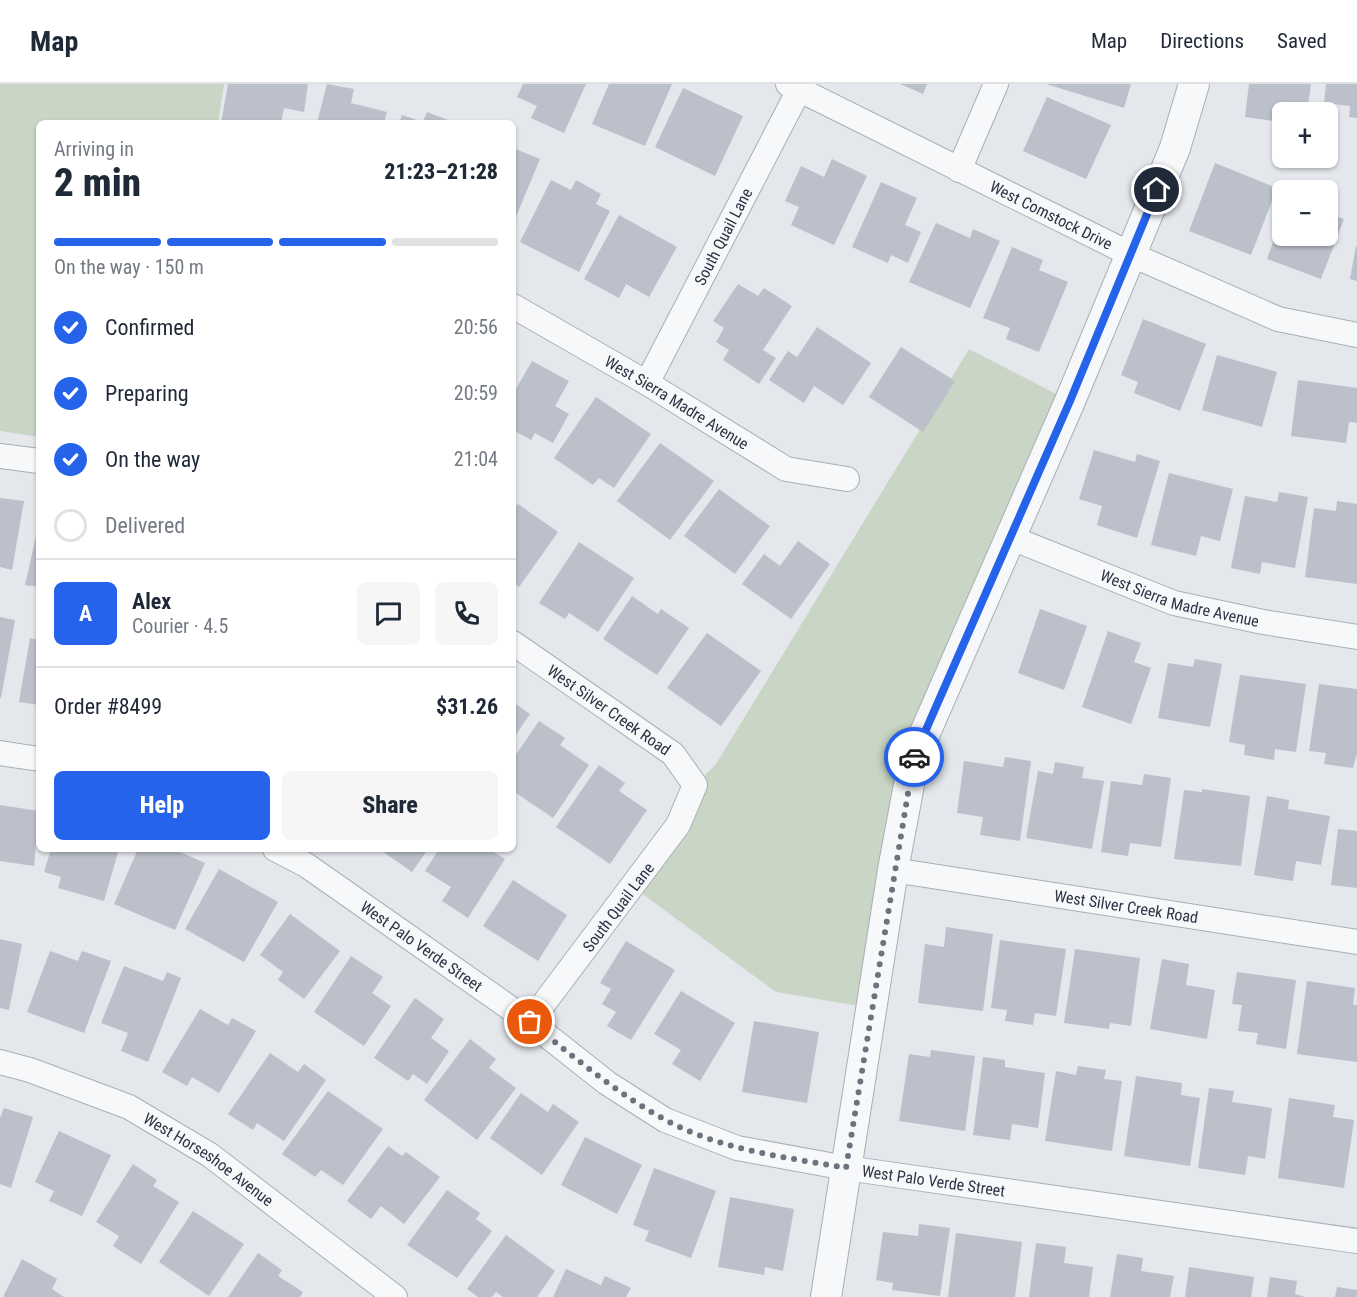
<!DOCTYPE html>
<html lang="en">
<head>
<meta charset="utf-8">
<style>
	:root { --surface:#fff; --page:#f6f6f7; --text:#1f2937; --muted:#747a83; --line:#e0e1e3; --accent:#2563eb }
	body { margin:0; font-family:"Roboto Condensed",sans-serif; background:var(--page); color:var(--text); height:100vh; display:flex; flex-direction:column; font-size:22px; white-space:nowrap }
	* { box-sizing:border-box; margin:0 }
	p { font-size:20px; color:var(--muted) }
	.icon { flex:none; width:33px; height:33px; fill:none; stroke:currentColor; stroke-width:2; stroke-linecap:round; stroke-linejoin:round }
	.map { position:relative; flex:1; overflow:hidden }
	.drawer { position:absolute; left:36px; top:36px; width:480px; height:732px; display:flex; flex-direction:column; background:var(--surface); border-radius:9px; box-shadow:0 2px 4px #0004 }
	.drawer>* { flex:none }
	.tools { position:absolute; left:1272px; top:18px; display:grid; gap:12px }
	.tools a { display:grid; place-items:center; width:66px; height:66px; border-radius:9px; background:var(--surface); box-shadow:0 2px 4px #0004; font-size:30px }
	.pin { position:absolute; display:grid; place-items:center; width:51px; height:51px; color:#fff; margin:-26px; border:3px solid #fff; border-radius:50%; box-shadow:0 2px 6px #0007 }
	.courier { position:absolute; display:grid; place-items:center; width:60px; height:60px; margin:-30px; border:4px solid #2563eb; border-radius:50%; background:#fff; color:#222; box-shadow:0 2px 8px #0007 }
	.headline em { font-style:normal; font-weight:800 }
	.headline div { display:flex; flex-direction:column-reverse }
	.headline { display:flex; align-items:center; justify-content:space-between; height:102px; padding:0 18px }
	h1 { font-size:39px; font-weight:800; line-height:45px }
	.bar { display:grid; grid-template-columns:repeat(4,1fr); gap:9px 6px; align-content:center; height:72px; padding:0 18px }
	.bar i { height:8px; border-radius:4px; background:var(--line) }
	.bar .current { background:var(--accent) }
	.bar p { grid-column:span 4 }
	.line { display:flex; align-items:center; gap:15px; padding:0 18px; border-top:2px solid var(--line) }
	.line div { flex:1 }
	.round { display:grid; place-items:center; flex:none; width:63px; height:63px; border-radius:9px; background:var(--page) }
	ol { padding:0 18px; list-style:none }
	li { display:flex; align-items:center; gap:18px; height:66px }
	li p { margin-inline-start:auto }
	li .icon { padding:6px; border-radius:50%; background:var(--accent); color:#fff; stroke-width:4 }
	li:last-child { color:var(--muted) }
	li i { width:33px; height:33px; border:3px solid var(--line); border-radius:50% }
	.action { display:flex; gap:12px; margin-top:auto; padding:12px 18px }
	.action a { flex:1; height:69px; border-radius:9px; background:var(--accent); color:#fff; font-size:24px; font-weight:800; line-height:69px; text-align:center }
	.action a+a { background:var(--page); color:var(--text) }
	header { display:flex; align-items:center; gap:36px; box-sizing:border-box; height:84px; padding:0 30px; background:var(--surface); border-bottom:2px solid var(--line) }
	header strong { font-size:28px }
	nav { display:flex; gap:33px; margin-inline-start:auto; font-size:21px }
	.map>svg:first-child { display:block }
	.green { fill:#c9d6c5 }
	.building { fill:#bbc0ca }
	.lines { fill:none; stroke-linecap:round; stroke-linejoin:round }
	.minor-casing { stroke:#a9aeb7; stroke-width:26 }
	.tertiary-casing { stroke:#a9aeb7; stroke-width:32 }
	.minor { stroke:#f7f8fa; stroke-width:24 }
	.tertiary { stroke:#f7f8fa; stroke-width:30 }
	.done { stroke:#6c737f; stroke-width:6; stroke-dasharray:0 10.8 }
	.route { stroke:#2563eb; stroke-width:8 }
	.labels { text-anchor:middle; stroke-width:5; stroke-linejoin:round; paint-order:stroke }
	.street-label { font-size:16px; fill:#2b3445; stroke:#f4f6f9 }
</style>
</head>
<body>
<header>
<strong>Map</strong>
<nav><a>Map</a><a>Directions</a><a>Saved</a></nav>
</header>
<div class="map">
<svg width="1357" height="1213" viewBox="0 0 1357 1213">
	<rect width="100%" height="100%" fill="#e4e7ec"/>
	<path class="green" d="M 0,0 L 224,0 L 218,39 L 39,39 L 39,353 L 0,347 Z
		M 969,265 L 1070,317 L 914,674 L 871,924 L 776,908 L 633,803 L 695,701 L 716,680 Z"/>
	<path class="building" d="M 228,0 L 308,0 L 304,28 L 284,24 L 281,39 L 255,36 L 254,39 L 221,39 Z
		M 327,0 L 354,5 L 351,19 L 387,28 L 384,39 L 317,39 Z
		M 523,0 L 586,0 L 564,49 L 531,34 L 537,22 L 517,13 Z
		M 609,0 L 672,0 L 645,62 L 592,40 Z
		M 900,0 L 927,0 L 923,10 Z
		M 1046,0 L 1131,0 L 1124,24 Z
		M 1249,0 L 1311,0 L 1307,28 L 1274,26 L 1273,37 L 1245,33 Z
		M 1326,0 L 1357,0 L 1357,34 L 1349,33 L 1350,22 L 1324,19 Z
		M 683,4 L 743,32 L 715,92 L 655,63 Z
		M 1047,13 L 1111,41 L 1086,95 L 1023,67 Z
		M 427,28 L 456,39 L 399,39 L 402,31 L 423,38 Z
		M 513,64 L 540,75 L 513,140 Z
		M 832,75 L 867,92 L 834,161 L 791,141 L 799,123 L 785,117 L 801,82 L 824,93 Z
		M 1215,79 L 1277,104 L 1251,171 L 1189,147 Z
		M 551,96 L 571,106 L 576,96 L 601,110 L 596,120 L 610,127 L 579,188 L 520,158 Z
		M 881,98 L 917,114 L 905,141 L 921,148 L 908,179 L 891,171 L 888,179 L 852,163 Z
		M 1328,129 L 1344,135 L 1321,195 L 1267,175 L 1282,134 L 1282,152 L 1328,152 Z
		M 619,131 L 677,163 L 649,213 L 626,200 L 619,214 L 584,195 Z
		M 936,139 L 970,154 L 973,145 L 1000,157 L 970,224 L 909,198 Z
		M 1356,162 L 1357,163 L 1357,197 L 1350,195 Z
		M 1012,163 L 1043,176 L 1039,186 L 1068,198 L 1039,268 L 1006,255 L 1010,244 L 983,234 Z
		M 738,200 L 758,212 L 764,204 L 792,222 L 763,266 L 776,274 L 759,300 L 723,276 L 729,266 L 716,258 L 724,244 L 713,237 Z
		M 1143,235 L 1206,260 L 1180,327 L 1134,309 L 1138,298 L 1121,291 Z
		M 817,243 L 871,279 L 843,321 L 814,302 L 804,319 L 769,296 L 788,267 L 797,273 Z
		M 901,263 L 955,297 L 923,348 L 869,313 Z
		M 1217,271 L 1277,288 L 1262,343 L 1202,326 Z
		M 532,277 L 569,297 L 555,322 L 569,330 L 553,359 L 535,349 L 531,356 L 513,346 L 513,310 Z
		M 1298,296 L 1357,304 L 1357,339 L 1349,338 L 1346,359 L 1291,352 Z
		M 596,313 L 651,350 L 614,404 L 599,394 L 593,401 L 554,374 Z
		M 660,359 L 714,397 L 670,456 L 617,417 Z
		M 1094,366 L 1135,378 L 1137,370 L 1160,377 L 1137,454 L 1097,441 L 1102,422 L 1079,415 Z
		M 1169,389 L 1233,405 L 1220,457 L 1201,452 L 1196,472 L 1151,461 Z
		M 719,405 L 770,442 L 735,490 L 684,452 Z
		M 1279,408 L 1308,413 L 1295,484 L 1262,478 L 1260,490 L 1231,484 L 1245,412 L 1277,418 Z
		M 0,414 L 24,417 L 12,486 L 0,483 Z
		M 1337,417 L 1357,420 L 1357,500 L 1305,493 L 1314,424 L 1336,427 Z
		M 518,420 L 558,448 L 519,503 L 513,498 L 513,428 Z
		M 39,439 L 39,503 L 25,501 Z
		M 798,457 L 830,480 L 791,535 L 742,500 L 764,470 L 780,482 Z
		M 579,458 L 634,494 L 598,548 L 569,529 L 565,535 L 539,519 Z
		M 632,512 L 658,530 L 661,525 L 689,544 L 657,591 L 603,555 Z
		M 1040,525 L 1087,542 L 1064,606 L 1018,589 Z
		M 0,533 L 15,536 L 1,614 L 0,614 Z
		M 1108,547 L 1141,559 L 1134,578 L 1151,584 L 1131,640 L 1082,623 Z
		M 707,549 L 761,587 L 721,642 L 667,604 Z
		M 30,554 L 39,556 L 39,621 L 19,618 Z
		M 1195,575 L 1222,580 L 1210,643 L 1158,634 L 1168,579 L 1193,583 Z
		M 1240,591 L 1306,600 L 1296,668 L 1275,665 L 1274,676 L 1244,671 L 1245,661 L 1229,658 Z
		M 1319,600 L 1357,605 L 1357,670 L 1353,684 L 1324,680 L 1326,669 L 1309,667 Z
		M 513,618 L 530,630 L 513,655 Z
		M 539,637 L 565,654 L 560,661 L 589,681 L 553,734 L 513,707 L 513,675 Z
		M 1005,673 L 1031,677 L 1020,757 L 980,751 L 983,733 L 957,729 L 964,677 L 1003,683 Z
		M 1055,678 L 1084,683 L 1082,694 L 1104,697 L 1092,765 L 1026,754 L 1038,687 L 1053,690 Z
		M 599,681 L 625,699 L 619,707 L 647,726 L 610,780 L 556,743 Z
		M 1144,690 L 1171,694 L 1161,763 L 1130,759 L 1128,772 L 1101,768 L 1111,697 L 1142,701 Z
		M 1202,705 L 1250,712 L 1241,782 L 1174,775 L 1184,706 L 1202,708 Z
		M 1267,712 L 1289,716 L 1288,725 L 1330,732 L 1321,781 L 1296,777 L 1293,797 L 1254,791 Z
		M 0,721 L 39,727 L 34,782 L 0,777 Z
		M 1338,745 L 1357,747 L 1357,804 L 1331,801 Z
		M 51,765 L 119,765 L 104,817 L 58,804 L 61,793 L 44,788 Z
		M 138,765 L 173,765 L 205,779 L 175,846 L 114,820 Z
		M 379,765 L 428,765 L 412,788 Z
		M 439,765 L 489,765 L 505,775 L 468,834 L 442,817 L 451,803 L 425,787 Z
		M 219,785 L 278,818 L 244,878 L 185,845 Z
		M 513,796 L 567,831 L 538,877 L 483,842 Z
		M 290,830 L 340,867 L 304,915 L 278,896 L 283,888 L 260,871 Z
		M 946,843 L 993,850 L 983,927 L 918,919 L 925,860 L 944,863 Z
		M 0,855 L 22,860 L 9,926 L 0,924 Z
		M 1000,856 L 1066,865 L 1056,932 L 1035,929 L 1033,941 L 1005,937 L 1007,926 L 991,924 Z
		M 626,857 L 675,886 L 631,956 L 607,942 L 616,928 L 602,920 L 611,905 L 600,899 Z
		M 1075,865 L 1140,874 L 1131,942 L 1110,939 L 1109,945 L 1064,939 Z
		M 50,867 L 78,877 L 82,867 L 111,877 L 84,949 L 27,928 Z
		M 351,872 L 383,893 L 372,909 L 391,922 L 364,962 L 314,928 Z
		M 1162,875 L 1189,880 L 1186,901 L 1215,906 L 1207,955 L 1150,945 Z
		M 124,882 L 163,897 L 167,888 L 181,894 L 148,978 L 121,967 L 128,949 L 101,939 Z
		M 1237,888 L 1296,896 L 1286,965 L 1256,960 L 1258,949 L 1238,947 L 1242,921 L 1232,920 Z
		M 1307,897 L 1355,904 L 1353,921 L 1357,921 L 1357,978 L 1297,970 Z
		M 681,907 L 735,939 L 700,997 L 672,980 L 681,966 L 654,950 Z
		M 415,914 L 444,935 L 431,954 L 449,967 L 427,1000 L 413,990 L 408,997 L 374,974 Z
		M 200,925 L 228,941 L 232,934 L 256,947 L 219,1009 L 192,993 L 187,1002 L 162,988 Z
		M 754,937 L 819,948 L 807,1019 L 742,1008 Z
		M 470,955 L 496,975 L 489,984 L 516,1004 L 477,1056 L 424,1016 Z
		M 931,966 L 975,972 L 965,1047 L 899,1037 L 909,970 L 930,973 Z
		M 270,969 L 298,988 L 304,980 L 326,996 L 284,1057 L 257,1039 L 253,1046 L 228,1030 Z
		M 983,973 L 1005,976 L 1005,983 L 1045,989 L 1038,1044 L 1012,1040 L 1010,1056 L 973,1051 Z
		M 1078,982 L 1106,986 L 1104,995 L 1122,997 L 1112,1067 L 1045,1057 L 1056,987 L 1076,991 Z
		M 1136,992 L 1182,999 L 1181,1011 L 1200,1014 L 1190,1082 L 1124,1072 Z
		M 1209,1004 L 1234,1007 L 1232,1018 L 1272,1024 L 1265,1075 L 1248,1072 L 1245,1091 L 1198,1084 Z
		M 328,1007 L 383,1045 L 343,1101 L 321,1086 L 315,1093 L 282,1070 Z
		M 521,1009 L 548,1028 L 553,1020 L 579,1038 L 542,1091 L 490,1054 Z
		M 1289,1014 L 1335,1021 L 1333,1033 L 1354,1036 L 1344,1104 L 1278,1094 Z
		M 4,1024 L 33,1033 L 11,1104 L 0,1100 L 0,1034 Z
		M 59,1047 L 111,1071 L 82,1132 L 49,1117 L 54,1107 L 35,1098 Z
		M 585,1053 L 642,1081 L 617,1130 L 561,1101 Z
		M 388,1062 L 402,1072 L 406,1068 L 440,1093 L 404,1140 L 381,1122 L 371,1135 L 347,1117 Z
		M 133,1080 L 157,1096 L 153,1102 L 179,1118 L 141,1180 L 113,1162 L 119,1152 L 96,1138 Z
		M 654,1084 L 716,1107 L 691,1174 L 645,1157 L 649,1147 L 633,1141 Z
		M 447,1106 L 480,1129 L 476,1135 L 492,1147 L 457,1194 L 407,1161 Z
		M 730,1113 L 794,1125 L 783,1187 L 765,1183 L 764,1191 L 718,1183 Z
		M 193,1127 L 244,1160 L 209,1212 L 159,1178 Z
		M 919,1140 L 950,1144 L 940,1212 L 892,1206 L 893,1199 L 876,1196 L 883,1148 L 918,1152 Z
		M 956,1149 L 1022,1158 L 1015,1213 L 948,1213 Z
		M 506,1151 L 555,1187 L 537,1213 L 503,1213 L 496,1208 L 492,1213 L 478,1213 L 467,1205 Z
		M 1036,1159 L 1066,1163 L 1064,1179 L 1093,1183 L 1089,1213 L 1029,1213 Z
		M 258,1169 L 282,1186 L 278,1192 L 303,1208 L 300,1213 L 228,1213 Z
		M 1117,1170 L 1143,1174 L 1141,1187 L 1174,1192 L 1170,1213 L 1110,1213 Z
		M 22,1175 L 57,1195 L 52,1205 L 64,1213 L 3,1213 Z
		M 1189,1183 L 1254,1193 L 1251,1213 L 1185,1213 Z
		M 566,1185 L 601,1201 L 605,1192 L 631,1204 L 626,1213 L 553,1213 Z
		M 1270,1193 L 1297,1197 L 1295,1210 L 1305,1213 L 1267,1213 Z
		M 1337,1203 L 1357,1206 L 1357,1213 L 1335,1213 Z"/>
	<g class="lines">
		<defs>
			<g id="minor">
				<path id="s1" d="M 788,0 L 1130,170 L 1278,235 L 1357,251"/>
				<path d="M 959,86 L 996,0"/>
				<path id="s2" d="M 513,222 L 647,299 L 786,385 L 847,395"/>
				<path id="s3" d="M 647,299 L 799,6"/>
				<path d="M 0,372 L 39,377"/>
				<path id="s4" d="M 1009,453 L 1174,519 L 1263,538 L 1357,553"/>
				<path id="s5" d="M 513,559 L 673,670 L 695,701 L 678,741 L 530,938"/>
				<path d="M 0,669 L 39,675"/>
				<path id="s6" d="M 275,765 L 306,781 L 530,938 L 607,999 L 665,1036 L 737,1064 L 846,1084 L 1357,1157"/>
				<path id="s7" d="M 893,786 L 1357,858"/>
				<path id="s8" d="M 0,978 L 30,986 L 129,1023 L 210,1071 L 395,1213"/>
			</g>
			<path id="tertiary" d="M 826,1213 L 893,786 L 914,674 L 1070,317 L 1175,64 L 1194,0"/>
		</defs>
		<use href="#minor" class="minor-casing"/>
		<use href="#tertiary" class="tertiary-casing"/>
		<use href="#minor" class="minor"/>
		<use href="#tertiary" class="tertiary"/>
	</g>
	<g class="lines">
		<path class="done" d="M 530,938 C 573,972 616,1009 664,1035 C 719,1066 785,1073 846,1084 L 914,673"/>
		<path class="route" d="M 914,673 L 1070,317 L 1157,106"/>
	</g>
	<g class="labels">
		<g class="street-label">
			<text dy="6" stroke="none"><textPath href="#s1" startOffset="294">West Comstock Drive</textPath></text>
			<text dy="6" stroke="none"><textPath href="#s3" startOffset="165">South Quail Lane</textPath></text>
			<text dy="6" stroke="none"><textPath href="#s2" startOffset="190">West Sierra Madre Avenue</textPath></text>
			<text dy="6" stroke="none"><textPath href="#s4" startOffset="182">West Sierra Madre Avenue</textPath></text>
			<text dy="6" stroke="none"><textPath href="#s5" startOffset="117">West Silver Creek Road</textPath></text>
			<text dy="6" stroke="none"><textPath href="#s7" startOffset="236">West Silver Creek Road</textPath></text>
			<text transform="translate(618 823) rotate(-53)" y="6">South Quail Lane</text>
			<text dy="6" stroke="none"><textPath href="#s6" startOffset="176">West Palo Verde Street</textPath></text>
			<text dy="6" stroke="none"><textPath href="#s8" startOffset="232">West Horseshoe Avenue</textPath></text>
			<text dy="6" stroke="none"><textPath href="#s6" startOffset="752">West Palo Verde Street</textPath></text>
		</g>
	</g>
</svg>
<div class="tools">
<a>+</a>
<a>−</a>
</div>
<div class="pin" style="left:530px;top:938px;background:#ea580c"><svg class="icon" aria-label="bag" viewBox="0 0 24 24"><path d="M5 8h14l-1 12H6zM9 8a3 3 0 0 1 6 0"/></svg></div>
<div class="pin" style="left:1157px;top:106px;background:#1f2937"><svg class="icon" aria-label="home" viewBox="0 0 24 24"><path d="M3 11l9-7 9 7M6 9v11h12V9"/></svg></div>
<div class="courier" style="left:914px;top:673px"><svg class="icon" aria-label="car" viewBox="0 0 24 24"><path d="M5 17H2v-5l4-1 3-4h7l3 4 3 1v5h-3M9 17h6M6 11h13"/><circle cx="7" cy="17" r="2"/><circle cx="17" cy="17" r="2"/></svg></div>
<section class="drawer">
<div class="headline"><div><h1>2 min</h1><p>Arriving in</p></div><em>21:23–21:28</em></div>
<div class="bar"><i class="current"></i><i class="current"></i><i class="current"></i><i></i><p>On the way · 150 m</p></div>
<ol>
<li><svg class="icon" aria-label="check" viewBox="0 0 24 24"><path d="M5 12l5 5 9-10"/></svg>Confirmed<p>20:56</p></li>
<li><svg class="icon" aria-label="check" viewBox="0 0 24 24"><path d="M5 12l5 5 9-10"/></svg>Preparing<p>20:59</p></li>
<li><svg class="icon" aria-label="check" viewBox="0 0 24 24"><path d="M5 12l5 5 9-10"/></svg>On the way<p>21:04</p></li>
<li><i></i>Delivered</li>
</ol>
<div class="line" style="height:108px"><b class="round" style="background:var(--accent);color:#fff">A</b><div><b>Alex</b><p>Courier · 4.5</p></div><a class="round"><svg class="icon" aria-label="chat" viewBox="0 0 24 24"><path d="M4 5h16v11H9l-5 4z"/></svg></a><a class="round"><svg class="icon" aria-label="phone" viewBox="0 0 24 24"><path d="M5 4h4l2 5-3 2q2 4 5 5l2-3 5 2v4C11 20 4 13 5 4z"/></svg></a></div>
<div class="line" style="height:78px"><div>Order #8499</div><b>$31.26</b></div>
<div class="action"><a>Help</a><a>Share</a></div>
</section>
</div>
</body>
</html>
